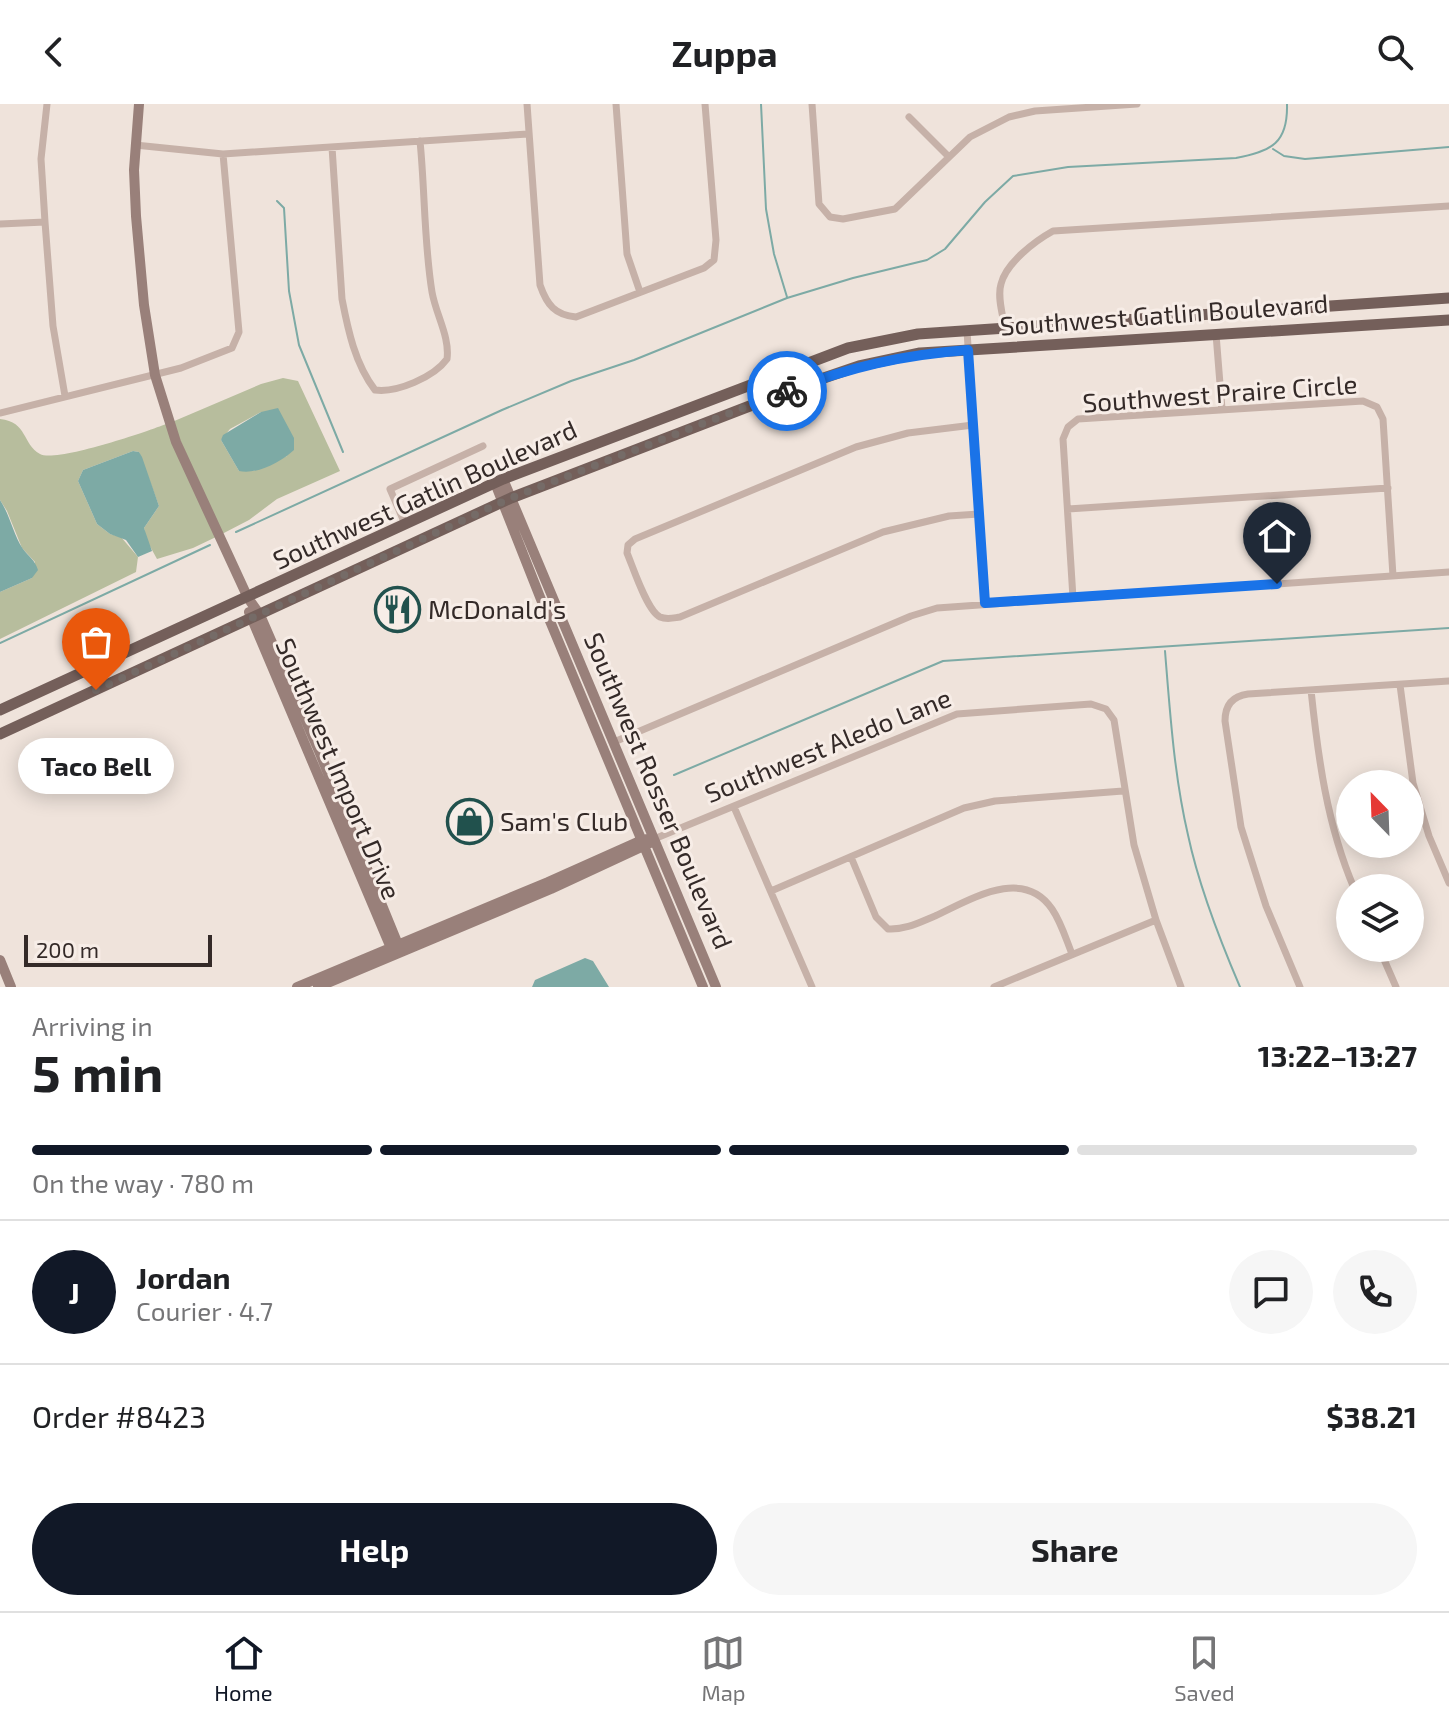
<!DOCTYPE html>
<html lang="en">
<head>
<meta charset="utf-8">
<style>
	:root { --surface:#fff; --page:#f6f6f6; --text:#202124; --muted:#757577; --line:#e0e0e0; --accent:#111827 }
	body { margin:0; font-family:"Exo 2",sans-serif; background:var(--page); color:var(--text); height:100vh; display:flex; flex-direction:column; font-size:30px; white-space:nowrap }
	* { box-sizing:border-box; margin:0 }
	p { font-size:26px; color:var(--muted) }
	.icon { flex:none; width:44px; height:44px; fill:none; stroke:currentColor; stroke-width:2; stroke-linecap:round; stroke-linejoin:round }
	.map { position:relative; height:883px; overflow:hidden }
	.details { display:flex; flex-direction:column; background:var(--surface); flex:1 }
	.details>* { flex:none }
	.needle { width:52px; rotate:337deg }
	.fabs { position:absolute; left:1336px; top:666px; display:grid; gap:16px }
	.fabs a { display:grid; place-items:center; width:88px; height:88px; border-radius:50%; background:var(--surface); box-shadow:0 4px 20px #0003; font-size:40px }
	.scale { position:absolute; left:24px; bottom:20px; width:188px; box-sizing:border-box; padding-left:8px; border:4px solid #342a28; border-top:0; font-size:22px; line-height:28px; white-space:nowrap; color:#342a28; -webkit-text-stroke:6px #f7ede7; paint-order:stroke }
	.pin { position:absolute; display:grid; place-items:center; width:68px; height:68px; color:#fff; margin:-82px -34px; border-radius:50% 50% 50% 0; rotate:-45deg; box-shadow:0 0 8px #0007 }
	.pin .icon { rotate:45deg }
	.courier { position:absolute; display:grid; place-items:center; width:80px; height:80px; margin:-40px; border:6px solid #1a73e8; border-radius:50%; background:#fff; color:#222; box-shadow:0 2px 10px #0007 }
	.bubble { position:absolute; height:56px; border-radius:28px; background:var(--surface); box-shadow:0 4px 20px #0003; font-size:26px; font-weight:700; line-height:56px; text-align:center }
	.headline em { font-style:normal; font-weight:700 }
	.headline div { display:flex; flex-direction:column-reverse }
	.headline { display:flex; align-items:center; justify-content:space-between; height:136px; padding:0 32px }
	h1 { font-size:52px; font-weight:700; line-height:60px }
	.bar { display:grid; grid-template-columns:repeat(4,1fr); gap:12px 8px; align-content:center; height:96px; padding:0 32px }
	.bar i { height:10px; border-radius:6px; background:var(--line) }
	.bar .active { background:var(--accent) }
	.bar p { grid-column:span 4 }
	.line { display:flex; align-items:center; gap:20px; padding:0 32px; border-top:2px solid var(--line) }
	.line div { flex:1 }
	.round { display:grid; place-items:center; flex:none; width:84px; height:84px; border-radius:42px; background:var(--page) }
	.action { display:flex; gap:16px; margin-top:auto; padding:16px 32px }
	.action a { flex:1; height:92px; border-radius:48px; background:var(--accent); color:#fff; font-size:32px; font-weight:700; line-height:92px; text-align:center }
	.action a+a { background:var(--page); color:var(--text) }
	header { display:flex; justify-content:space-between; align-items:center; height:104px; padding:0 32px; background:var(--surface); font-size:36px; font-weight:700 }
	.tabs { display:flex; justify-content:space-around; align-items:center; height:112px; border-top:2px solid var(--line); background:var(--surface); font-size:22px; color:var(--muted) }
	.tabs a { display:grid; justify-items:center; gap:4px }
	.tabs .active { color:var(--accent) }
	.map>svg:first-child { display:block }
	.green { fill:#b7bd9d; fill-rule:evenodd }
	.water { fill:#7daaa5 }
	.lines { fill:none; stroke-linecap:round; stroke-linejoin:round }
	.stream { stroke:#7daaa5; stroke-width:2 }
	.street { stroke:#c6b1a8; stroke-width:7 }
	.secondary { stroke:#99807a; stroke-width:10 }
	.primary { stroke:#745f5a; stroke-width:11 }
	.done { stroke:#756b67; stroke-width:8; stroke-dasharray:0 14.4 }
	.route { stroke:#1a73e8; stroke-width:10 }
	.labels { text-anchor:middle; stroke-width:6; stroke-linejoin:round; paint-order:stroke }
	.street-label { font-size:26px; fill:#342a28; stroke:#f7ede7 }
	.poi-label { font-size:26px; fill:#342a28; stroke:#f7ede7; text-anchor:start }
</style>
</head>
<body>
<header><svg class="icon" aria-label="back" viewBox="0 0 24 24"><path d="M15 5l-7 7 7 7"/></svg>Zuppa<svg class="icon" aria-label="search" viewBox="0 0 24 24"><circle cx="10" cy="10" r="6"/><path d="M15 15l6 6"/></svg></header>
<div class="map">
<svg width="1449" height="883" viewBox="0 0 1449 883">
	<rect width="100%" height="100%" fill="#efe3db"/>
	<path class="green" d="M 283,274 L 298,277 L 340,367 L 277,395 L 249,416 L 222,430 L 172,318 L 261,280 ZM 261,308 L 287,352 L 253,367 L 239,367 L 221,336 L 230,325 Z
		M 0,315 C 28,318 22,340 40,350 C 55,359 146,328 166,320 L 216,433 L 193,444 L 157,455 L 146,435 L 144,424 L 159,402 L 139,348 L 133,347 L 83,366 L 78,377 L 97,420 L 110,430 L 121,433 L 138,453 L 136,468 L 0,535 L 0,488 L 32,474 L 35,458 L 22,444 L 7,407 L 0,396 Z"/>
	<path class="water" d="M 278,304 L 294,334 L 294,346 C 281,358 257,371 239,367 L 221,336 L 223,331 L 261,308 Z
		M 133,347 L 139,348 L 142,353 L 159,402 L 144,424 L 152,447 L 138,453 L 126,436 L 110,430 L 97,420 L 78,377 L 83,366 Z
		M 0,396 C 10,411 13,430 23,445 C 29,453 35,456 38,466 L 32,474 L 0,488 Z
		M 585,854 L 593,857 L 609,883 L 532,883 L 535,876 Z"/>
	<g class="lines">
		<path class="stream" d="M 761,0 L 766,105 L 774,150 L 787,193
			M 1273,45 L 1284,52 L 1305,55 L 1449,43
			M 277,97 L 284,104 L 289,187 L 299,241 L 343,348
			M 236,428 L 502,306 L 571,277 L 634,256 L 787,194 L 853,174 L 927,156 L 945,145 L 985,98 L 1013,72 L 1068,63 L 1236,54 C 1272,47 1288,39 1287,0
			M 0,539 L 210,441
			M 1165,547 C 1170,608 1174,671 1188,731 C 1199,783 1219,834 1240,883
			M 674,671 L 943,557 L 1449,524"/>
		<path class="street" d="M 47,0 L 41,55 L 45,118 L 53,222 L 65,292
			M 527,0 L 540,181 C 547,201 555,211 576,213 L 704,164 L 714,156 L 716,136 L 705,0
			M 616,0 L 627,150 L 640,188
			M 812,0 L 819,100 L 830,113 L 843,115 L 895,105 L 970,33 L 1009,13 L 1035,7 L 1137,0
			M 909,13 L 948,52
			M 135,41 L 223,50 L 528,30
			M 332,43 L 342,195 C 348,226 355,260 375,286 C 397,289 434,273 447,255 C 450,233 436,211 432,188 C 424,139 425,87 420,37
			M 0,120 L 45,118
			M 1005,224 C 1003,212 997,193 1001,180 C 1006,159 1035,137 1053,127 L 1449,102
			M 967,227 L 985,499
			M 1216,230 L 1222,305
			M 0,309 L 181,264 L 232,244 L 239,228 L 223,50
			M 973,321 L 908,329 L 856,343 L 635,435 L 628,441 L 627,449 C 633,463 647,507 660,513 C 667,516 673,514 680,513 L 883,428 L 949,412 L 979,410
			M 1068,405 L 1388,384
			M 405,420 L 390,385 L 483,342
			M 1073,494 L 1063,335 L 1068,323 L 1078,315 L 1363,297 L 1377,303 L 1383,315 L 1393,472
			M 1400,581 L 1413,679 L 1429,732 L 1449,779
			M 1311,586 C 1318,653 1327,721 1354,784
			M 614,638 L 911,512 L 937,504 L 1449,468
			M 734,703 L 812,883
			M 654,735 L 957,610 L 1091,600 L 1106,605 L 1114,616 L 1134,741 L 1156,816 L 1181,883
			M 851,753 L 876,813 L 888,825 C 906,826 920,818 935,812 C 970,796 1023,762 1052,805 C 1061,818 1066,835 1072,850
			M 771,787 L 964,704 L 995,697 L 1123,687
			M 1379,844 L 1396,883
			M 994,883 L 1156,816
			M 1300,883 L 1266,802 L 1241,723 L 1225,617 C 1225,601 1233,592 1248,590 L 1449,577"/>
		<path class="secondary" d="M 139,0 L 134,66 L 136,112 L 144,201 L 155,271 L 176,338 L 248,494 L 260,511 L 319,647 L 401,848
			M 503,375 L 716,883
			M 495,379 L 542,498 L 703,883
			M 249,508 L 394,851
			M 0,856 L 11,883
			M 297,883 L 548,778 L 642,736 L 648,735
			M 318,883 L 551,785 L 650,739"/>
		<path class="primary" d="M 0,606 L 503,375 L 848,244 L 918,230 L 1449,194
			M 0,630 L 511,394 L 812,278 L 859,262 L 920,249 L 1449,216"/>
	</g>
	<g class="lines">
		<path class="done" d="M 96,586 L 511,394 L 787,287"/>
		<path class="route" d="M 787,287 C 851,263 901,251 968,246 L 985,499 L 1277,480"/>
	</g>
	<defs>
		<symbol id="restaurant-ring" viewBox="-11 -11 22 22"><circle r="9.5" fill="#f7ede7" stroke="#21514d" stroke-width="1.5"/><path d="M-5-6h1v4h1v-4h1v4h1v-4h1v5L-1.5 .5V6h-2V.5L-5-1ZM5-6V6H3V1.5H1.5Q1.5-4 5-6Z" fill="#21514d"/></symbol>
		<symbol id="shop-ring" viewBox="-11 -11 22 22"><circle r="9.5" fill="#f7ede7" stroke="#21514d" stroke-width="1.5"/><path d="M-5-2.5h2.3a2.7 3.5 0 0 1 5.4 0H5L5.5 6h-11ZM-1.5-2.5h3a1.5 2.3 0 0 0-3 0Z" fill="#21514d"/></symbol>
	</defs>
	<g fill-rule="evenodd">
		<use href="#restaurant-ring" x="372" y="480" width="51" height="51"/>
		<use href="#shop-ring" x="444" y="692" width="51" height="51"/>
	</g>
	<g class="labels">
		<g class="street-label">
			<text transform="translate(1164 211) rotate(-4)" y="9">Southwest Gatlin Boulevard</text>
			<text transform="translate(1220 290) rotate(-4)" y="9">Southwest Praire Circle</text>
			<text transform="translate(425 391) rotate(-24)" y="9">Southwest Gatlin Boulevard</text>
			<text transform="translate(828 642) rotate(-22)" y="9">Southwest Aledo Lane</text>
			<text transform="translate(338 665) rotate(67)" y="9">Southwest Import Drive</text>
			<text transform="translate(658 687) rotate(67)" y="9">Southwest Rosser Boulevard</text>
		</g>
		<g class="poi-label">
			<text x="428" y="515">McDonald's</text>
			<text x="500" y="727">Sam's Club</text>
		</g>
	</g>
</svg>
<div class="fabs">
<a><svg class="needle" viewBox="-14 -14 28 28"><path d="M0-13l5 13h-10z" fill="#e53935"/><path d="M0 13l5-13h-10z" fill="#757577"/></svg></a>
<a><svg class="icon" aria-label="layers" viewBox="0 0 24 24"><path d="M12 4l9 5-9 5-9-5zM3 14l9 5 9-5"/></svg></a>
</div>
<div class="scale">200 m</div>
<div class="pin" style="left:96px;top:586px;background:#ea580c"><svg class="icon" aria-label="bag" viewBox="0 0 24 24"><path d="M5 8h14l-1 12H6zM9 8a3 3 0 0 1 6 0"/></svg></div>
<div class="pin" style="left:1277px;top:480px;background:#1f2937"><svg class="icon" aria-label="home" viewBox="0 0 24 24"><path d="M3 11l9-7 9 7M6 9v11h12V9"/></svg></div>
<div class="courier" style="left:787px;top:287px"><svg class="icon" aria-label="bike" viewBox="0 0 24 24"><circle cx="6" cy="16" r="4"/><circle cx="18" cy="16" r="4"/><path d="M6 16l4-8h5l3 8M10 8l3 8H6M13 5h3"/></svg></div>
<div class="bubble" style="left:18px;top:634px;width:156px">Taco Bell</div>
</div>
<section class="details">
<div class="headline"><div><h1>5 min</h1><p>Arriving in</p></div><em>13:22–13:27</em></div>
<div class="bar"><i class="active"></i><i class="active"></i><i class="active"></i><i></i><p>On the way · 780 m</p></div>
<div class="line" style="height:144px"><b class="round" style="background:var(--accent);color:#fff">J</b><div><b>Jordan</b><p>Courier · 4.7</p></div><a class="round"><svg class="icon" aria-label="chat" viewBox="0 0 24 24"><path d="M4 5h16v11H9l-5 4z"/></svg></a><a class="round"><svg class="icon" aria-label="phone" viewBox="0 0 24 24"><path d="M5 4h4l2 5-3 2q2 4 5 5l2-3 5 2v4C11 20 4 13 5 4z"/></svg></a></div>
<div class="line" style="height:104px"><div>Order #8423</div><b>$38.21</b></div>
<div class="action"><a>Help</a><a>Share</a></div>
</section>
<nav class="tabs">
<a class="active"><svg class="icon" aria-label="home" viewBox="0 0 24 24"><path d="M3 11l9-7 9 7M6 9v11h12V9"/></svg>Home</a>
<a><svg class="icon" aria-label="map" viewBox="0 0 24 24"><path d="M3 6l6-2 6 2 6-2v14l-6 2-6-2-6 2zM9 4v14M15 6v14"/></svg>Map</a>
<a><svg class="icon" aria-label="saved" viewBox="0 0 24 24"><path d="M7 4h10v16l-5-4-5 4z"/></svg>Saved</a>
</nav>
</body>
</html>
